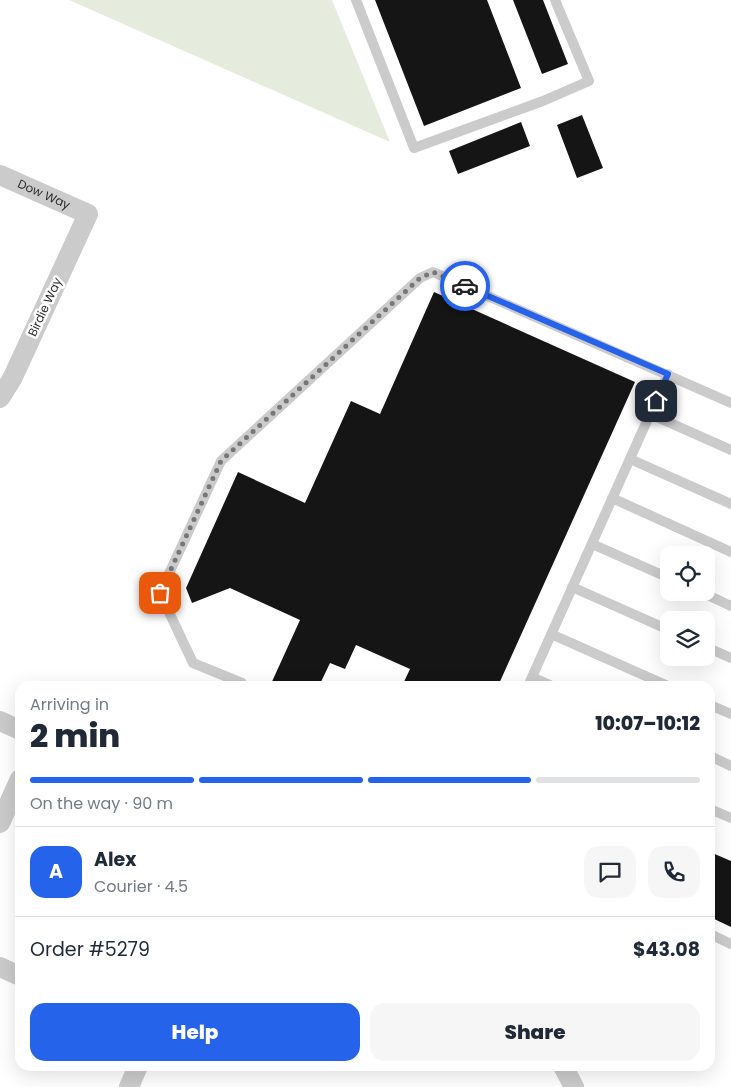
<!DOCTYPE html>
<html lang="en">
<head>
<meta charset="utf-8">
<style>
	:root { --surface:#fff; --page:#f6f6f7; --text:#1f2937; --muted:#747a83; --line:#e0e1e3; --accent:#2563eb }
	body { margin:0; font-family:Poppins,sans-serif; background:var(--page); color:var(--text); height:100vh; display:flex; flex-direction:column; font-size:19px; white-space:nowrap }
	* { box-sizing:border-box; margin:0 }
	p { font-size:16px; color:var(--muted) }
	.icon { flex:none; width:28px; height:28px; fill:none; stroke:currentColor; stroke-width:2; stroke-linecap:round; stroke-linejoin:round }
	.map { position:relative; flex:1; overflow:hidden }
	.panel { position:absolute; left:15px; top:681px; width:700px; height:390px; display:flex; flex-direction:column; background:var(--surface); border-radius:15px; box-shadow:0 5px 20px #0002 }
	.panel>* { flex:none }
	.controls { position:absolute; left:660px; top:546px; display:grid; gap:10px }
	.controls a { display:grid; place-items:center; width:55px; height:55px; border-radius:10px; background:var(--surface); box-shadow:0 5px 20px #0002; font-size:25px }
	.pin { position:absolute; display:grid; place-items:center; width:42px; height:42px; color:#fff; margin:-21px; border-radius:10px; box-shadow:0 2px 8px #0006 }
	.courier { position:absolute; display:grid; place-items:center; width:50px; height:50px; margin:-25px; border:4px solid #2563eb; border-radius:50%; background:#fff; color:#222; box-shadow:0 1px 6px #0007 }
	.overview em { font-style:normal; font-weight:800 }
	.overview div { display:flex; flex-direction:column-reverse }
	.overview { display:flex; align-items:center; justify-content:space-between; height:85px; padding:0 15px }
	h1 { font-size:32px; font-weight:800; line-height:38px }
	.bar { display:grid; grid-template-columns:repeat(4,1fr); gap:8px 5px; align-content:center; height:60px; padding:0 15px }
	.bar i { height:6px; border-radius:4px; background:var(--line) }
	.bar .active { background:var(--accent) }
	.bar p { grid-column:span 4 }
	.line { display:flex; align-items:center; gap:12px; padding:0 15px; border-top:1px solid var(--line) }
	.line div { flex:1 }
	.round { display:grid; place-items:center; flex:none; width:52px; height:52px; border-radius:15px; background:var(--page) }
	.cta { display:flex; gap:10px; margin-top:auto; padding:10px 15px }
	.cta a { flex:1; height:58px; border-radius:15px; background:var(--accent); color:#fff; font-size:20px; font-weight:800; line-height:58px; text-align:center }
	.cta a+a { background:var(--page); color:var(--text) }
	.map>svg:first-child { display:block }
	.green { fill:#e5ebdd }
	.building { fill:#151515 }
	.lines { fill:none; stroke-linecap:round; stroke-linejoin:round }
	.lane { stroke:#cbcbcb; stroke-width:10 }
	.street { stroke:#cbcbcb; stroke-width:20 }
	.done { stroke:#777; stroke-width:5; stroke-dasharray:0 9 }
	.route { stroke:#2563eb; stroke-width:6 }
	.labels { text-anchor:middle; stroke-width:5; stroke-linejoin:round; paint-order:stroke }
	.street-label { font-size:12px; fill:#2e2e2e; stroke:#fff }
</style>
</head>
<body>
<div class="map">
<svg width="731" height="1087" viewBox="0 0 731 1087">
	<rect width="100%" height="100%" fill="#fff"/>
	<path class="green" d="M 69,0 L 332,0 L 390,142 Z"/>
	<path class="building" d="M 375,0 L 487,0 L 521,88 L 424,126 Z
		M 513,0 L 543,0 L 568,64 L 542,74 Z
		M 582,115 L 603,168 L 577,178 L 557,125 Z
		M 521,122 L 530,146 L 458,174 L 449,151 Z
		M 434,292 L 635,382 L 498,686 L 402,686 L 410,669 L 356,645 L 345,669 L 330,663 L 319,686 L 270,686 L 300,620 L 230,588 L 192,603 L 186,588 L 238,472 L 305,503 L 351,401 L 380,414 Z
		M 710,852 L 731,861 L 731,927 L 710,917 Z"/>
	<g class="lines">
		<path class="lane" d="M 356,0 L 414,148 L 543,101 L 589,81 L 555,0
			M 650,414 L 731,450
			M 630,459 L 731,504
			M 612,498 L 731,552
			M 592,544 L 669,578
			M 572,587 L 669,630
			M 701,592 L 731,606
			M 551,634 L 668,686
			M 706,647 L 731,658
			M 532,677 L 552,686
			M 244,686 L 242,683 L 193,663 L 160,593 L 221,461 L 420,278 L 433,272 L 731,403
			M 528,686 L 668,374
			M 710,705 L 731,714
			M 710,756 L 731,766
			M 710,809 L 731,818
			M 710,934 L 731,944"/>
		<g class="street">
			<path id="s1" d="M 0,175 L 88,214 L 12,379 L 0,398"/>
			<path d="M 0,721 L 20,730"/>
			<path d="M 0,823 L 20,779"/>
			<path d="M 0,967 L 20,976"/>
			<path d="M 563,1066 L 574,1087"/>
			<path d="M 129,1087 L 138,1066"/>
		</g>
	</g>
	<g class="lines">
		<path class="done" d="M 160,593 L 221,461 L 420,278 L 433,272 L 465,286"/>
		<path class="route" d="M 465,286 L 668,374 L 656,401"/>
	</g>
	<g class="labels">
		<g class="street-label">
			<text dy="4" stroke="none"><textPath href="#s1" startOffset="48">Dow Way</textPath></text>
			<text transform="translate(45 307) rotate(-65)" y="4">Birdie Way</text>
		</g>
	</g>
</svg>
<div class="controls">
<a><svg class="icon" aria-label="locate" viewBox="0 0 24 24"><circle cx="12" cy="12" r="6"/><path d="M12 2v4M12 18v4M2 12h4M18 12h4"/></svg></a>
<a><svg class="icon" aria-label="layers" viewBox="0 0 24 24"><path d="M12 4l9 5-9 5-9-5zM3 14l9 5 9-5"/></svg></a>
</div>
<div class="pin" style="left:160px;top:593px;background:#ea580c"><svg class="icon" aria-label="bag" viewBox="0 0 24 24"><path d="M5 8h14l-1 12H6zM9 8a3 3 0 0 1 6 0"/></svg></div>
<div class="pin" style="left:656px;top:401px;background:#1f2937"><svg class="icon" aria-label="home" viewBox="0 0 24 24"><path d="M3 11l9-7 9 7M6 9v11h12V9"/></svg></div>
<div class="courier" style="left:465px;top:286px"><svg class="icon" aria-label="car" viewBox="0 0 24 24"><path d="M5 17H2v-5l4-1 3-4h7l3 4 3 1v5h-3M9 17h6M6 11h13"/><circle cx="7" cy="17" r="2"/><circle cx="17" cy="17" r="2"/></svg></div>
<section class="panel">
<div class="overview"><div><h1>2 min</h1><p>Arriving in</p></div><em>10:07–10:12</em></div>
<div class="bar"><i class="active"></i><i class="active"></i><i class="active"></i><i></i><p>On the way · 90 m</p></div>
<div class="line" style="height:90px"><b class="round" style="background:var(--accent);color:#fff">A</b><div><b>Alex</b><p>Courier · 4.5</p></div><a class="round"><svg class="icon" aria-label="chat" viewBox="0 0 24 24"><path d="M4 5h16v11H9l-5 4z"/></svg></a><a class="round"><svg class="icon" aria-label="phone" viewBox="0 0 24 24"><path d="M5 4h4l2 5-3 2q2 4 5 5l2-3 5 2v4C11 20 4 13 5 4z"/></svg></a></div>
<div class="line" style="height:65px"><div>Order #5279</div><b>$43.08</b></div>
<div class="cta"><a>Help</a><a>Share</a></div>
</section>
</div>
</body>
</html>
